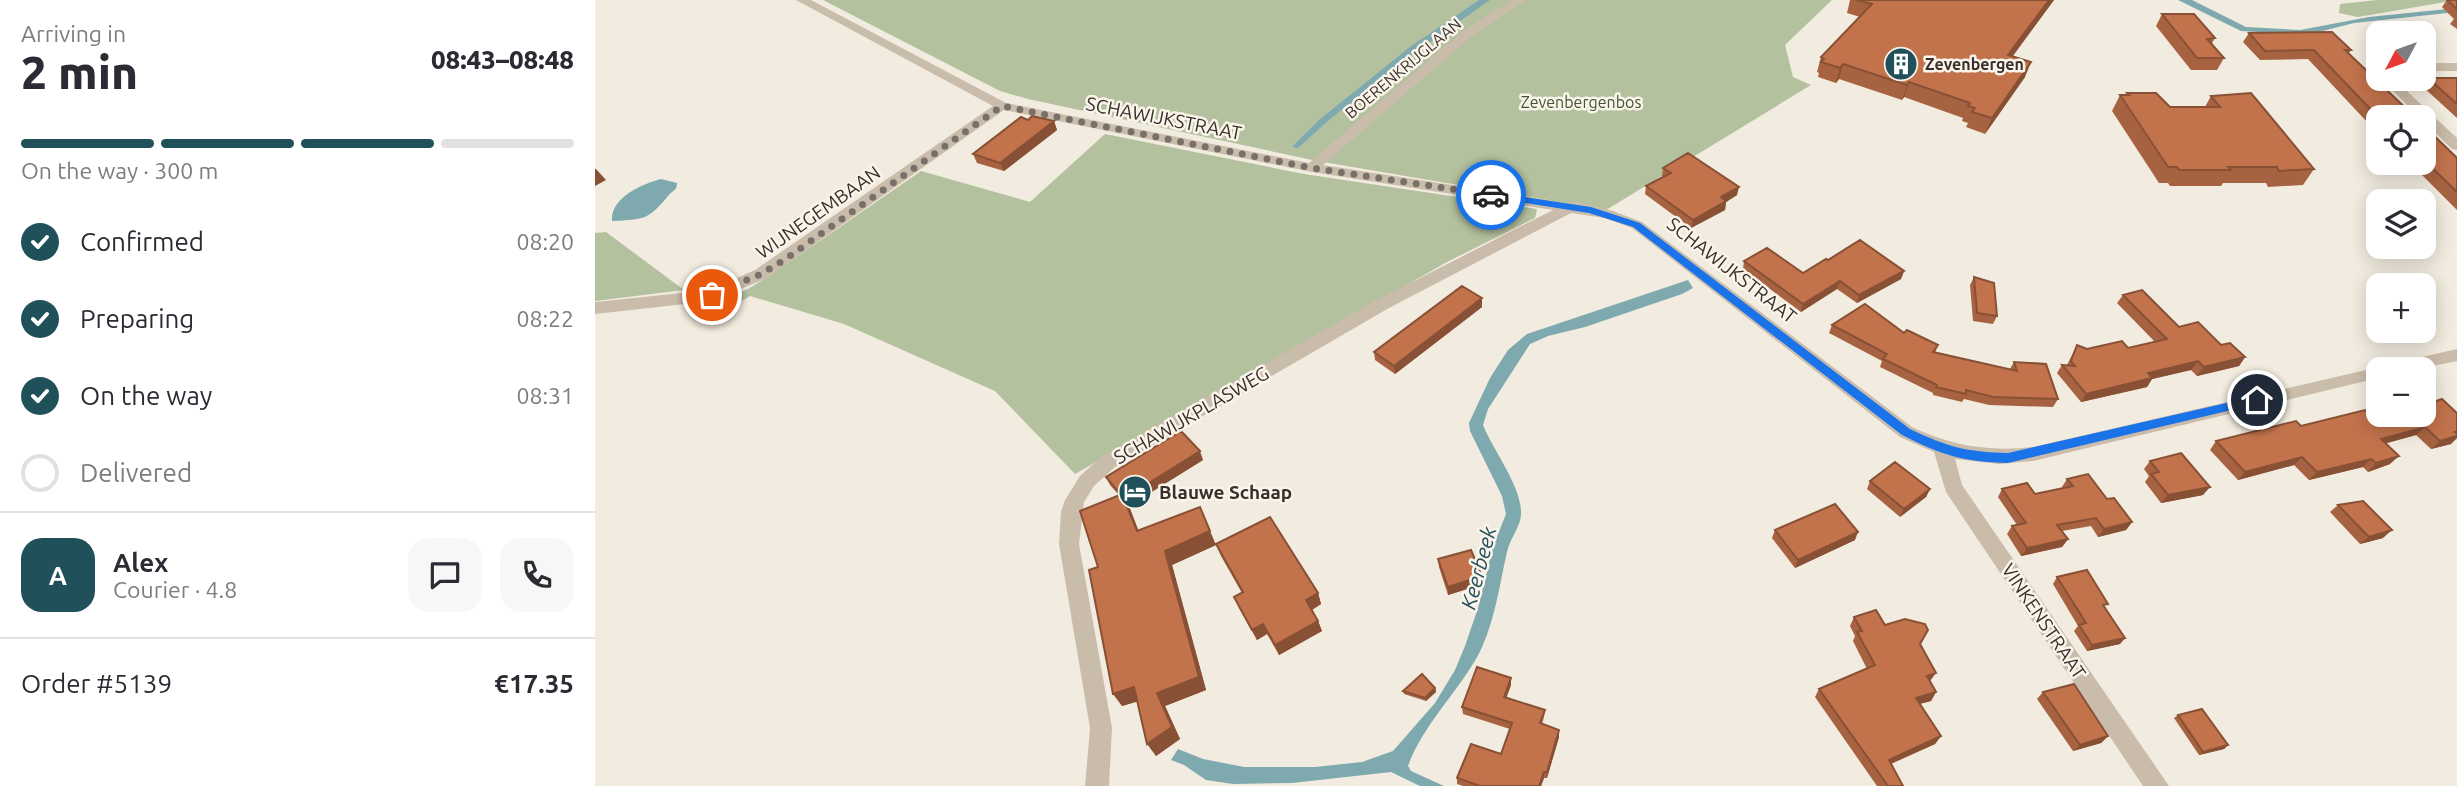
<!DOCTYPE html>
<html lang="en">
<head>
<meta charset="utf-8">
<style>
	:root { --surface:#fff; --page:#f7f7f7; --text:#2b2b33; --muted:#7c7c81; --line:#e1e1e2; --accent:#205059 }
	body { margin:0; font-family:Ubuntu,sans-serif; background:var(--page); color:var(--text); height:100vh; display:flex; flex-direction:column; font-size:26px; white-space:nowrap }
	* { box-sizing:border-box; margin:0 }
	p { font-size:23px; color:var(--muted) }
	.icon { flex:none; width:38px; height:38px; fill:none; stroke:currentColor; stroke-width:2; stroke-linecap:round; stroke-linejoin:round }
	.map { position:relative; flex:1; overflow:hidden }
	.drawer { display:flex; flex-direction:column; background:var(--surface); width:595px }
	.drawer>* { flex:none }
	.needle { width:46px; rotate:229deg }
	.controls { position:absolute; left:1771px; top:21px; display:grid; gap:14px }
	.controls a { display:grid; place-items:center; width:70px; height:70px; border-radius:14px; background:var(--surface); box-shadow:0 4px 18px #0003; font-size:35px }
	.pin { position:absolute; display:grid; place-items:center; width:60px; height:60px; color:#fff; margin:-30px; border:4px solid #fff; border-radius:50%; box-shadow:0 2px 7px #0007 }
	.courier { position:absolute; display:grid; place-items:center; width:70px; height:70px; margin:-35px; border:5px solid #1a73e8; border-radius:50%; background:#fff; color:#222; box-shadow:0 2px 9px #0007 }
	.headline em { font-style:normal; font-weight:800 }
	.headline div { display:flex; flex-direction:column-reverse }
	.headline { display:flex; align-items:center; justify-content:space-between; height:119px; padding:0 21px }
	h1 { font-size:46px; font-weight:800; line-height:52px }
	.bar { display:grid; grid-template-columns:repeat(4,1fr); gap:10px 7px; align-content:center; height:84px; padding:0 21px }
	.bar i { height:9px; border-radius:5px; background:var(--line) }
	.bar .on { background:var(--accent) }
	.bar p { grid-column:span 4 }
	.line { display:flex; align-items:center; gap:18px; padding:0 21px; border-top:2px solid var(--line) }
	.line div { flex:1 }
	.round { display:grid; place-items:center; flex:none; width:74px; height:74px; border-radius:21px; background:var(--page) }
	ol { padding:0 21px; list-style:none }
	li { display:flex; align-items:center; gap:21px; height:77px }
	li p { margin-inline-start:auto }
	li .icon { padding:7px; border-radius:50%; background:var(--accent); color:#fff; stroke-width:4 }
	li:last-child { color:var(--muted) }
	li i { width:38px; height:38px; border:4px solid var(--line); border-radius:50% }
	main { display:flex; flex:1; min-height:0 }
	.map>svg:first-child { display:block }
	.green { fill:#b3c19f }
	.water { fill:#7ea9af }
	.lines { fill:none; stroke-linecap:round; stroke-linejoin:round }
	.street { fill:#cabcab; fill-rule:evenodd }
	.wall { fill:#a76341 }
	.shaded-wall { fill:#885035 }
	.building { fill:#c2734c; stroke:#885035; stroke-width:2 }
	.route { fill:#1a73e8 }
	.done { stroke:#797169; stroke-width:7; stroke-dasharray:0 12.6 }
	.labels { text-anchor:middle; stroke-width:5; stroke-linejoin:round; paint-order:stroke }
	.far-poi-label { font-size:16px; font-weight:bold; fill:#382f2a; stroke:#faf4eb; text-anchor:start }
	.far-street-label { font-size:16px; fill:#382f2a; stroke:#faf4eb }
	.far-park-label { font-size:16px; fill:#44562e; stroke:#faf4eb }
	.street-label { font-size:19px; fill:#382f2a; stroke:#faf4eb }
	.poi-label { font-size:19px; font-weight:bold; fill:#382f2a; stroke:#faf4eb; text-anchor:start }
	.water-label { font-size:21px; font-style:italic; fill:#205059; stroke:#faf4eb }
</style>
</head>
<body>
<main>
<section class="drawer">
<div class="headline"><div><h1>2 min</h1><p>Arriving in</p></div><em>08:43–08:48</em></div>
<div class="bar"><i class="on"></i><i class="on"></i><i class="on"></i><i></i><p>On the way · 300 m</p></div>
<ol>
<li><svg class="icon" aria-label="check" viewBox="0 0 24 24"><path d="M5 12l5 5 9-10"/></svg>Confirmed<p>08:20</p></li>
<li><svg class="icon" aria-label="check" viewBox="0 0 24 24"><path d="M5 12l5 5 9-10"/></svg>Preparing<p>08:22</p></li>
<li><svg class="icon" aria-label="check" viewBox="0 0 24 24"><path d="M5 12l5 5 9-10"/></svg>On the way<p>08:31</p></li>
<li><i></i>Delivered</li>
</ol>
<div class="line" style="height:126px"><b class="round" style="background:var(--accent);color:#fff">A</b><div><b>Alex</b><p>Courier · 4.8</p></div><a class="round"><svg class="icon" aria-label="chat" viewBox="0 0 24 24"><path d="M4 5h16v11H9l-5 4z"/></svg></a><a class="round"><svg class="icon" aria-label="phone" viewBox="0 0 24 24"><path d="M5 4h4l2 5-3 2q2 4 5 5l2-3 5 2v4C11 20 4 13 5 4z"/></svg></a></div>
<div class="line" style="height:91px"><div>Order #5139</div><b>€17.35</b></div>
</section>
<div class="map">
<svg width="1862" height="786" viewBox="0 0 1862 786">
	<rect width="100%" height="100%" fill="#f2ebdf"/>
	<path class="green" d="M 228,0 L 1237,0 L 1190,45 L 1198,77 L 1216,85 L 1011,210 L 722,161 L 433,99 L 405,91 Z
		M 1782,0 L 1862,0 L 1763,17 L 1744,13 L 1745,4 Z
		M 510,134 L 709,174 L 942,209 L 940,218 L 852,262 L 480,474 L 400,391 L 249,324 L 155,296 L 133,309 L 94,312 L 153,289 L 177,274 L 326,171 L 435,202 Z
		M 11,232 L 89,290 L 0,301 L 0,233 Z"/>
	<path class="water" d="M 884,0 L 895,0 L 821,52 L 735,119 L 703,148 L 697,147 L 724,120 L 815,47 Z
		M 1583,0 L 1597,0 L 1651,27 L 1705,30 L 1774,17 L 1862,8 L 1862,12 L 1759,23 L 1716,34 L 1663,32 L 1646,31 Z
		M 66,179 L 82,183 C 82,191 78,190 73,196 C 52,221 49,219 17,221 C 15,198 47,184 66,179 Z
		M 1093,280 L 1098,288 L 1087,294 L 990,327 L 953,336 L 935,344 L 893,409 L 888,425 C 898,450 926,486 926,512 C 927,525 915,538 912,552 C 904,587 899,627 881,659 C 860,695 827,727 813,766 L 816,771 L 849,786 L 825,786 L 796,772 L 697,783 L 638,784 L 611,780 L 589,765 L 576,760 L 583,749 L 608,759 L 649,767 L 720,767 L 767,762 L 798,751 L 840,703 L 860,670 L 870,646 L 883,608 L 898,547 L 911,514 L 907,496 L 875,431 L 874,423 L 895,378 L 913,350 L 932,334 Z"/>
	<g class="lines">
		<path class="street" d="M 201,0 L 216,0 L 411,103 L 714,163 L 868,31 L 917,0 L 931,0 L 876,37 L 728,165 L 972,203 L 978,201 L 1018,211 L 1047,222 L 1317,427 C 1357,446 1394,452 1438,447 L 1862,349 L 1862,361 L 1823,369 L 1783,369 L 1783,378 L 1438,461 L 1404,464 L 1360,459 L 1367,485 L 1574,786 L 1548,786 L 1351,492 L 1339,452 L 1305,437 L 1037,228 L 1010,218 L 976,213 L 794,308 L 520,467 L 499,486 L 489,502 L 484,544 L 517,728 L 514,786 L 490,786 L 495,728 L 464,544 L 466,512 L 470,500 L 485,476 L 506,457 L 782,300 L 958,210 L 717,172 L 409,110 L 172,278 L 117,301 L 0,314 L 0,302 L 115,290 L 160,270 L 398,106 Z
			M 1829,63 L 1862,63 L 1862,71 L 1829,71 Z
			M 1786,79 L 1799,79 L 1862,138 L 1862,150 L 1857,149 L 1829,122 L 1829,117 L 1824,117 Z"/>
	</g>
	<path class="wall" d="M 1255,0 L 1459,0 L 1418,56 L 1430,77 L 1390,134 L 1371,127 L 1373,123 L 1367,121 L 1368,118 L 1309,97 L 1307,100 L 1244,79 L 1241,83 L 1223,77 L 1224,73 L 1222,72 L 1226,57 L 1265,17 L 1252,13 Z
		M 1852,0 L 1862,0 L 1862,29 L 1855,24 L 1859,19 L 1847,7 Z
		M 1567,14 L 1620,38 L 1617,43 L 1629,58 L 1622,70 L 1596,70 L 1561,26 Z
		M 1654,33 L 1756,50 L 1754,53 L 1820,117 L 1783,117 L 1783,131 L 1777,124 L 1774,124 L 1713,59 L 1665,60 L 1648,42 Z
		M 1833,78 L 1862,78 L 1862,118 L 1827,86 Z
		M 1532,93 L 1575,107 L 1610,107 L 1616,96 L 1719,169 L 1708,185 L 1673,187 L 1671,183 L 1628,183 L 1626,186 L 1575,186 L 1573,183 L 1564,183 L 1517,111 L 1525,95 L 1530,95 Z
		M 433,120 L 459,121 L 462,130 L 409,171 L 382,163 L 378,154 Z
		M 1829,126 L 1862,158 L 1862,210 L 1815,163 L 1829,163 Z
		M 1068,168 L 1142,195 L 1131,202 L 1130,210 L 1096,228 L 1050,194 L 1051,186 L 1068,177 L 1067,176 Z
		M 1233,260 L 1309,271 L 1306,279 L 1262,303 L 1242,289 L 1206,312 L 1148,269 L 1149,261 L 1208,273 Z
		M 1379,277 L 1402,316 L 1398,324 L 1378,321 L 1375,285 Z
		M 1528,295 L 1584,327 L 1626,345 L 1650,357 L 1644,366 L 1602,376 L 1596,370 L 1557,379 L 1552,387 L 1486,402 L 1462,373 L 1467,365 L 1472,365 L 1482,345 L 1492,349 L 1533,348 L 1560,342 L 1522,303 Z
		M 887,298 L 887,307 L 800,374 L 780,360 L 779,352 Z
		M 1237,325 L 1309,333 L 1343,345 L 1340,353 L 1415,369 L 1419,362 L 1463,399 L 1458,407 L 1394,405 L 1369,399 L 1367,402 L 1338,395 L 1338,393 L 1285,367 L 1287,361 L 1234,333 Z
		M 1775,415 L 1829,415 L 1856,444 L 1836,449 L 1821,435 L 1791,443 L 1795,464 L 1773,472 L 1768,467 L 1714,480 L 1699,465 L 1643,480 L 1615,450 L 1621,441 L 1706,426 Z
		M 608,460 L 534,506 L 543,530 L 621,545 L 577,565 L 611,690 L 570,706 L 585,739 L 561,756 L 542,701 L 527,706 L 503,567 L 524,495 L 515,485 L 511,477 Z
		M 1555,461 L 1608,495 L 1566,503 L 1550,482 L 1554,476 L 1549,469 Z
		M 1472,479 L 1512,499 L 1537,522 L 1531,530 L 1503,537 L 1496,526 L 1467,531 L 1473,539 L 1467,547 L 1426,556 L 1412,534 L 1417,526 L 1422,525 L 1403,497 L 1407,489 L 1440,494 L 1468,488 L 1467,487 Z
		M 1275,481 L 1335,489 L 1331,497 L 1305,517 L 1272,489 Z
		M 1743,505 L 1788,538 L 1765,544 L 1735,512 Z
		M 1180,530 L 1260,540 L 1200,568 L 1177,538 Z
		M 621,544 L 723,593 L 726,604 L 717,610 L 723,621 L 727,631 L 684,655 L 672,634 L 662,640 L 644,608 L 639,597 L 647,593 L 626,556 Z
		M 843,559 L 887,576 L 888,584 L 853,595 L 844,567 Z
		M 1462,577 L 1510,608 L 1530,638 L 1525,644 L 1492,651 L 1479,631 L 1483,626 L 1458,584 Z
		M 1259,617 L 1290,625 L 1325,644 L 1335,681 L 1341,692 L 1336,701 L 1325,704 L 1346,736 L 1340,744 L 1296,764 L 1308,786 L 1282,786 L 1220,697 L 1224,689 L 1272,669 L 1258,641 L 1260,636 L 1255,626 Z
		M 916,678 L 916,685 L 911,698 L 950,710 L 949,717 L 947,724 L 964,737 L 952,778 L 949,778 L 946,786 L 868,786 L 862,784 L 862,778 L 906,754 L 915,729 L 868,714 L 867,707 Z
		M 840,688 L 841,692 L 831,701 L 809,694 L 808,691 Z
		M 1448,692 L 1513,736 L 1506,743 L 1478,751 L 1442,699 Z
		M 1583,715 L 1633,745 L 1629,749 L 1604,755 L 1579,718 Z"/>
	<path class="shaded-wall" d="M 1454,0 L 1459,0 L 1407,70 L 1413,55 Z
		M 1436,62 L 1430,77 L 1390,134 L 1397,118 Z
		M 1248,64 L 1244,79 L 1241,83 L 1245,68 Z
		M 1314,82 L 1309,97 L 1307,100 L 1312,85 Z
		M 459,121 L 462,130 L 409,171 L 405,163 Z
		M 0,169 L 1,169 L 11,180 L 0,186 Z
		M 1144,187 L 1142,195 L 1131,202 L 1130,210 L 1096,228 L 1098,220 L 1126,197 Z
		M 1309,271 L 1306,279 L 1262,303 L 1264,295 Z
		M 1245,281 L 1242,289 L 1206,312 L 1208,304 Z
		M 887,298 L 887,307 L 800,374 L 799,366 Z
		M 1650,357 L 1644,366 L 1602,376 L 1609,367 Z
		M 1603,361 L 1596,370 L 1557,379 L 1552,387 L 1486,402 L 1491,394 L 1553,373 Z
		M 1830,427 L 1821,435 L 1778,447 L 1786,439 Z
		M 1862,431 L 1862,438 L 1856,444 L 1836,449 L 1845,441 Z
		M 605,451 L 608,460 L 534,506 L 549,545 L 542,531 L 527,494 Z
		M 1804,456 L 1795,464 L 1773,472 L 1781,463 Z
		M 1707,457 L 1699,465 L 1643,480 L 1650,472 Z
		M 1776,459 L 1768,467 L 1714,480 L 1722,472 Z
		M 1615,487 L 1608,495 L 1566,503 L 1573,495 Z
		M 1335,489 L 1331,497 L 1305,517 L 1309,509 Z
		M 605,507 L 621,545 L 577,565 L 611,690 L 570,706 L 585,739 L 561,756 L 552,744 L 562,693 L 570,551 Z
		M 1537,522 L 1531,530 L 1503,537 L 1509,529 Z
		M 1797,530 L 1788,538 L 1765,544 L 1774,537 Z
		M 1263,532 L 1260,540 L 1200,568 L 1203,560 Z
		M 1473,539 L 1467,547 L 1426,556 L 1432,548 Z
		M 887,576 L 888,584 L 853,595 L 853,587 Z
		M 723,593 L 726,604 L 715,611 L 711,600 Z
		M 723,621 L 727,631 L 684,655 L 680,645 Z
		M 668,624 L 672,634 L 662,640 L 657,630 Z
		M 1530,638 L 1525,644 L 1492,651 L 1497,645 Z
		M 1341,673 L 1335,681 L 1332,676 Z
		M 916,678 L 916,685 L 909,704 L 909,697 Z
		M 539,687 L 548,700 L 527,706 L 518,694 Z
		M 840,688 L 841,692 L 831,701 L 830,698 Z
		M 1341,692 L 1336,701 L 1315,706 L 1321,698 Z
		M 964,730 L 964,737 L 952,778 L 952,772 Z
		M 1346,736 L 1340,744 L 1288,767 L 1294,760 Z
		M 1513,736 L 1506,743 L 1478,751 L 1485,745 Z
		M 1633,745 L 1629,749 L 1604,755 L 1608,752 Z
		M 949,772 L 949,778 L 946,786 L 944,786 Z"/>
	<path class="building" d="M 1262,0 L 1454,0 L 1413,55 L 1436,62 L 1397,118 L 1377,112 L 1380,108 L 1373,106 L 1375,103 L 1314,82 L 1312,85 L 1248,64 L 1245,68 L 1226,62 L 1229,59 L 1226,57 L 1277,4 Z
		M 1852,0 L 1862,0 L 1862,9 Z
		M 1567,14 L 1599,14 L 1620,38 L 1612,39 L 1629,58 L 1602,58 Z
		M 1737,32 L 1756,50 L 1750,50 L 1820,117 L 1786,117 L 1784,115 L 1781,115 L 1719,50 L 1670,51 L 1654,33 Z
		M 1833,78 L 1862,78 L 1862,104 Z
		M 1532,93 L 1561,93 L 1575,107 L 1625,107 L 1616,96 L 1656,93 L 1719,169 L 1684,171 L 1682,167 L 1633,167 L 1636,170 L 1584,170 L 1582,167 L 1573,167 L 1525,95 L 1534,95 Z
		M 437,116 L 459,121 L 405,163 L 378,154 L 426,117 L 433,120 Z
		M 1829,126 L 1862,158 L 1862,192 L 1829,160 Z
		M 1093,153 L 1144,187 L 1126,197 L 1131,201 L 1098,220 L 1051,186 L 1076,173 L 1068,168 Z
		M 1265,240 L 1309,271 L 1264,295 L 1245,281 L 1208,304 L 1149,261 L 1172,248 L 1208,273 L 1231,259 L 1233,260 Z
		M 1379,277 L 1399,283 L 1402,316 L 1382,313 Z
		M 867,286 L 887,298 L 799,366 L 779,352 Z
		M 1547,290 L 1584,327 L 1603,322 L 1626,345 L 1635,343 L 1650,357 L 1609,367 L 1603,361 L 1553,373 L 1557,378 L 1491,394 L 1467,365 L 1480,366 L 1476,361 L 1482,345 L 1492,349 L 1527,341 L 1533,348 L 1572,339 L 1528,295 Z
		M 1270,304 L 1309,333 L 1312,330 L 1343,345 L 1338,352 L 1422,371 L 1419,362 L 1451,364 L 1463,399 L 1398,397 L 1371,390 L 1371,394 L 1341,387 L 1342,385 L 1288,359 L 1292,354 L 1237,325 Z
		M 1847,399 L 1862,413 L 1862,431 L 1860,432 L 1862,433 L 1862,436 L 1845,441 L 1830,427 L 1786,439 L 1804,456 L 1781,463 L 1776,459 L 1722,472 L 1707,457 L 1650,472 L 1621,441 L 1701,421 L 1706,426 L 1770,410 L 1775,415 L 1783,413 L 1783,415 L 1829,415 L 1829,404 L 1830,405 Z
		M 586,431 L 605,451 L 530,498 L 527,494 L 526,495 L 511,477 Z
		M 1586,453 L 1615,487 L 1573,495 L 1556,474 L 1564,472 L 1555,461 Z
		M 1300,462 L 1335,489 L 1309,509 L 1275,481 Z
		M 1493,474 L 1512,499 L 1519,498 L 1537,522 L 1509,529 L 1501,518 L 1462,525 L 1473,539 L 1432,548 L 1417,526 L 1431,523 L 1407,489 L 1432,483 L 1440,494 L 1478,486 L 1472,479 Z
		M 527,494 L 542,531 L 605,507 L 615,531 L 570,551 L 604,677 L 562,693 L 577,727 L 552,744 L 539,687 L 518,694 L 494,570 L 503,567 L 485,511 Z
		M 1768,501 L 1797,530 L 1774,537 L 1743,505 Z
		M 1240,504 L 1263,532 L 1203,560 L 1180,530 Z
		M 675,517 L 723,593 L 711,600 L 723,621 L 680,645 L 668,624 L 657,630 L 639,597 L 648,592 L 621,544 Z
		M 876,550 L 887,576 L 853,587 L 843,559 Z
		M 1492,570 L 1513,604 L 1508,605 L 1530,638 L 1497,645 L 1484,625 L 1491,623 L 1462,577 Z
		M 1281,610 L 1290,625 L 1310,619 L 1330,624 L 1333,630 L 1325,644 L 1341,673 L 1332,676 L 1341,692 L 1321,698 L 1346,736 L 1294,760 L 1308,786 L 1293,786 L 1224,689 L 1280,665 L 1262,632 L 1267,631 L 1259,617 Z
		M 882,667 L 916,678 L 909,697 L 950,710 L 945,723 L 964,730 L 952,772 L 949,772 L 944,786 L 885,786 L 862,778 L 876,744 L 906,754 L 917,723 L 867,707 Z
		M 827,674 L 840,688 L 830,698 L 808,691 Z
		M 1479,684 L 1513,736 L 1485,745 L 1448,692 Z
		M 1607,709 L 1633,745 L 1608,752 L 1583,715 Z"/>
	<path class="route" d="M 896,192 L 996,207 L 1045,223 L 1315,429 C 1353,447 1371,452 1413,453 L 1662,396 L 1668,400 L 1662,404 L 1413,463 C 1368,462 1347,455 1307,435 L 1038,227 L 994,213 L 892,197 L 892,193 Z"/>
	<g class="lines">
		<path class="done" d="M 117,295 L 166,274 L 189,260 L 407,106 L 717,168 L 896,195"/>
	</g>
	<defs>
		<symbol id="building-disc" viewBox="-11 -11 22 22"><circle r="9.5" fill="#205059" stroke="#faf4eb"/><path d="M-4-6H4V6H1V3H-1V6H-4ZM-2.5-4.3h1.7v1.8h-1.7ZM.8-4.3h1.7v1.8H.8ZM-2.5-1h1.7V.8h-1.7ZM.8-1h1.7V.8H.8Z" fill="#fff"/></symbol>
		<symbol id="hotel-disc" viewBox="-11 -11 22 22"><circle r="9.5" fill="#205059" stroke="#faf4eb"/><path d="M-6-4.5h1.5V1H6V5H4.5V3h-9V5H-6ZM-4 0a1.8 1.8 0 1 1 3.6 0ZM.5 0V-2.5h3Q6-2.5 6 0Z" fill="#fff"/></symbol>
	</defs>
	<g fill-rule="evenodd">
		<use href="#building-disc" x="1287" y="45" width="38" height="38"/>
		<use href="#hotel-disc" x="521" y="473" width="38" height="38"/>
	</g>
	<g class="labels">
		<g class="far-poi-label">
			<text x="1330" y="70">Zevenbergen</text>
		</g>
		<g class="far-street-label">
			<text transform="translate(808 68) rotate(-40)" y="6">BOERENKRIJGLAAN</text>
		</g>
		<g class="far-park-label">
			<text x="986" y="108">Zevenbergenbos</text>
		</g>
		<g class="street-label">
			<text transform="translate(569 118) rotate(11)" y="7">SCHAWIJKSTRAAT</text>
			<text transform="translate(223 212) rotate(-35)" y="7">WIJNEGEMBAAN</text>
			<text transform="translate(1137 270) rotate(38)" y="7">SCHAWIJKSTRAAT</text>
			<text transform="translate(596 415) rotate(-30)" y="7">SCHAWIJKPLASWEG</text>
			<text transform="translate(1449 621) rotate(56)" y="7">VINKENSTRAAT</text>
		</g>
		<g class="poi-label">
			<text x="564" y="499">Blauwe Schaap</text>
		</g>
		<g class="water-label">
			<text transform="translate(884 568) rotate(-75)" y="7">Keerbeek</text>
		</g>
	</g>
</svg>
<div class="controls">
<a><svg class="needle" viewBox="-14 -14 28 28"><path d="M0-13l5 13h-10z" fill="#e53935"/><path d="M0 13l5-13h-10z" fill="#7c7c81"/></svg></a>
<a><svg class="icon" aria-label="locate" viewBox="0 0 24 24"><circle cx="12" cy="12" r="6"/><path d="M12 2v4M12 18v4M2 12h4M18 12h4"/></svg></a>
<a><svg class="icon" aria-label="layers" viewBox="0 0 24 24"><path d="M12 4l9 5-9 5-9-5zM3 14l9 5 9-5"/></svg></a>
<a>+</a>
<a>−</a>
</div>
<div class="pin" style="left:117px;top:295px;background:#ea580c"><svg class="icon" aria-label="bag" viewBox="0 0 24 24"><path d="M5 8h14l-1 12H6zM9 8a3 3 0 0 1 6 0"/></svg></div>
<div class="pin" style="left:1662px;top:400px;background:#1f2937"><svg class="icon" aria-label="home" viewBox="0 0 24 24"><path d="M3 11l9-7 9 7M6 9v11h12V9"/></svg></div>
<div class="courier" style="left:896px;top:195px"><svg class="icon" aria-label="car" viewBox="0 0 24 24"><path d="M5 17H2v-5l4-1 3-4h7l3 4 3 1v5h-3M9 17h6M6 11h13"/><circle cx="7" cy="17" r="2"/><circle cx="17" cy="17" r="2"/></svg></div>
</div>
</main>
</body>
</html>
